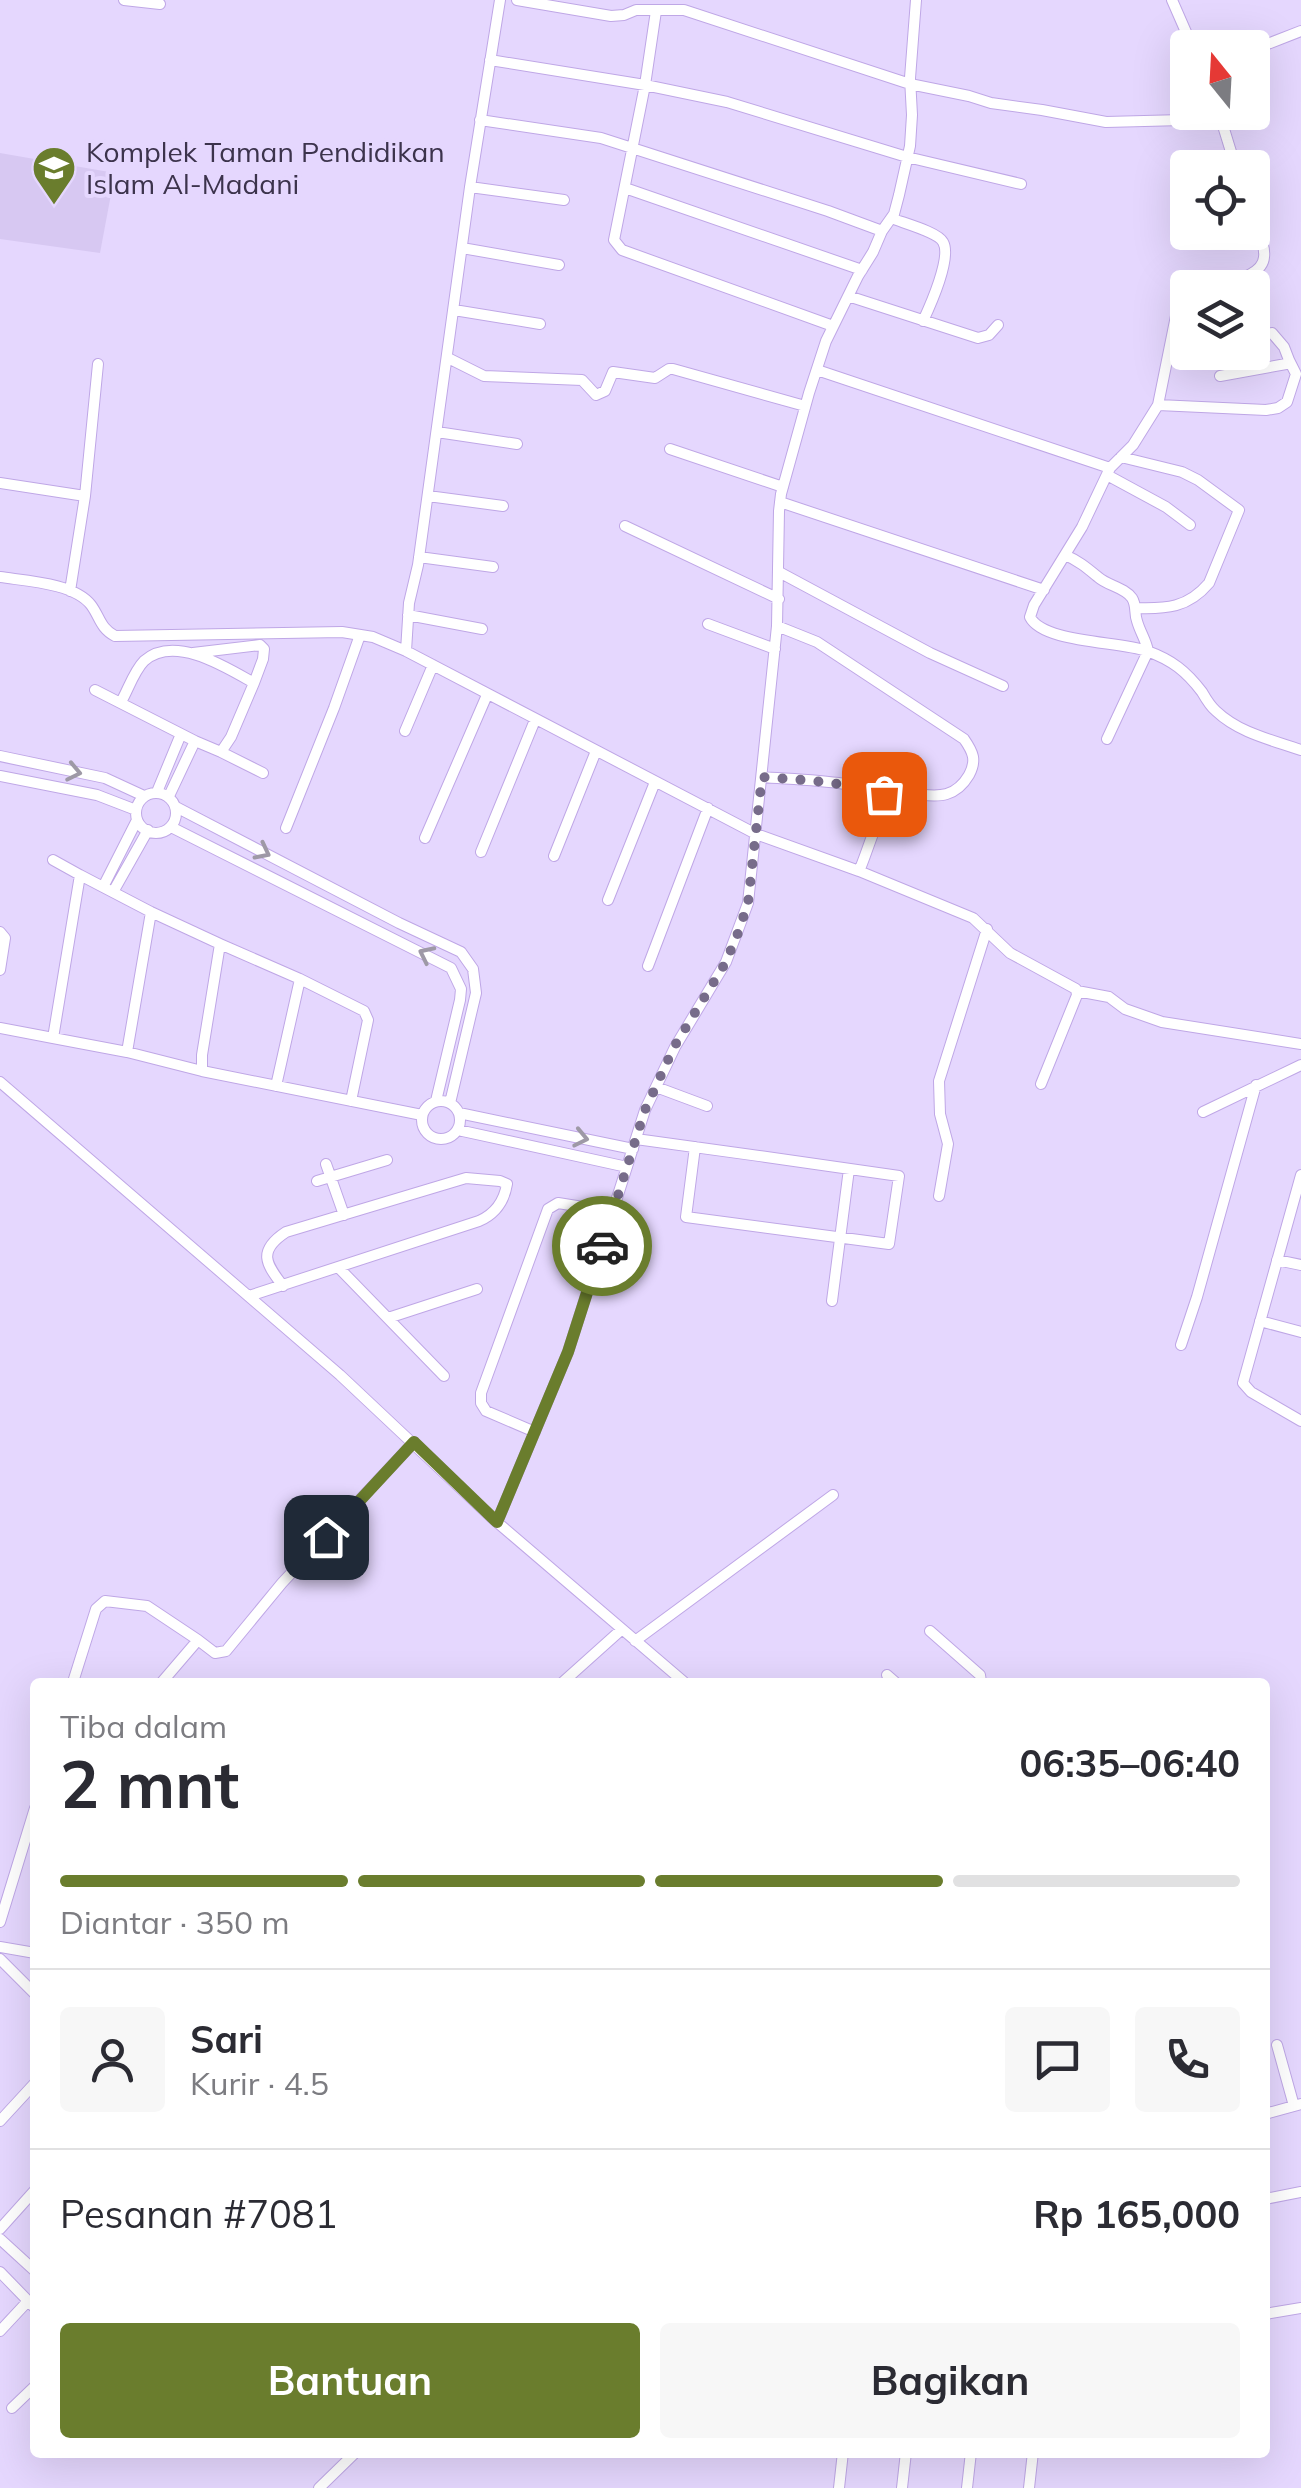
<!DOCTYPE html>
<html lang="id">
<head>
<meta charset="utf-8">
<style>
	:root { --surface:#fff; --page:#f7f7f7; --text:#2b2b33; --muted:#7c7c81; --line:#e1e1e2; --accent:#6a7d2d }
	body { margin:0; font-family:Mulish,sans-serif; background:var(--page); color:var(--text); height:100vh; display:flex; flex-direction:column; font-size:38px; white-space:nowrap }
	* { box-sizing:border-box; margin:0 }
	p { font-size:32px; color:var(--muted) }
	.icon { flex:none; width:55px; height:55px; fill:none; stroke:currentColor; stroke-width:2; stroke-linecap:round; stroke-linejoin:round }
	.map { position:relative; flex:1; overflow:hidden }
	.drawer { position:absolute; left:30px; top:1678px; width:1240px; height:780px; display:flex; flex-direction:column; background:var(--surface); border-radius:10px; box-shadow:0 10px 40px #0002 }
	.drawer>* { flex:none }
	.needle { width:65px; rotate:342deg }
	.controls { position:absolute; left:1170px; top:30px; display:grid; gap:20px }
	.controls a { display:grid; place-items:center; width:100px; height:100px; border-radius:10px; background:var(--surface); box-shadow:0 10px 40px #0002; font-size:50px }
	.pin { position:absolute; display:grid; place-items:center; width:85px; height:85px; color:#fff; margin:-42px; border-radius:20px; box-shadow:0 5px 15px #0006 }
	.courier { position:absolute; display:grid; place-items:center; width:100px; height:100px; margin:-50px; border:8px solid #6a7d2d; border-radius:50%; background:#fff; color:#222; box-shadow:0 2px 12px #0007 }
	.overview em { font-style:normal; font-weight:700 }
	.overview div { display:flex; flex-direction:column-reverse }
	.overview { display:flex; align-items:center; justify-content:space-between; height:170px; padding:0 30px }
	h1 { font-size:65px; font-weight:700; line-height:75px }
	.bar { display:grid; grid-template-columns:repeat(4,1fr); gap:15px 10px; align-content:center; height:120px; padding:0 30px }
	.bar i { height:12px; border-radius:8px; background:var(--line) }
	.bar .current { background:var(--accent) }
	.bar p { grid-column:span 4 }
	.line { display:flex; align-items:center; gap:25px; padding:0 30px; border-top:2px solid var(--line) }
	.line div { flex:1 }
	.round { display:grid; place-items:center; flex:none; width:105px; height:105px; border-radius:10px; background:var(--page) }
	.action { display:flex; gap:20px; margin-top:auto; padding:20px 30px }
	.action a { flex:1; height:115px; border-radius:10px; background:var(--accent); color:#fff; font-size:40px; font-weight:700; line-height:115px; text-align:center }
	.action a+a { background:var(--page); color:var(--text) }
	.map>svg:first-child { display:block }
	.built { fill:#d7c8f2 }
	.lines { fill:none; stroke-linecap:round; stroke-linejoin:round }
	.minor-casing { stroke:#bfa7e6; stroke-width:12 }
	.minor { stroke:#fff; stroke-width:10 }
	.oneway { stroke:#9e99a6 }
	.done { stroke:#776c8a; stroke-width:10; stroke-dasharray:0 18 }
	.route { stroke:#6a7d2d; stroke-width:12 }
	.labels { text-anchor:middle; stroke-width:8; stroke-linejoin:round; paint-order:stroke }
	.poi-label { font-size:28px; fill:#3c334c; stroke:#e5d7fe; text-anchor:start }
</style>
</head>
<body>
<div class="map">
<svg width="1301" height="2488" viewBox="0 0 1301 2488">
	<rect width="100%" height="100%" fill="#e5d7fe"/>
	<path class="built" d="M 0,153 L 115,173 L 100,253 L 0,239 Z"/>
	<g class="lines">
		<defs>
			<path id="minor" d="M 124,0 L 160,4
				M 517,0 L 611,16 L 624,15 L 636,10 L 684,10 L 910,84 L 969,96 L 991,103 L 1042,110 L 1106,122 L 1221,119
				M 1172,0 L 1193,48
				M 656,11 L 645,85 L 614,240 L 622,250 L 833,326
				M 1252,50 L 1301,31
				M 490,60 L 645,85 L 727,102 L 907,157 L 1021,184
				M 1220,116 L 1236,168
				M 480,120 L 601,138 L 828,211 L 882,231
				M 470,187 L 564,200
				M 625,188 L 862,270
				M 891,218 C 903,223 938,232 943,242 C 952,257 930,306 923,321
				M 462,248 L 559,265
				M 1211,288 C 1226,282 1263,277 1264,257 C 1266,245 1256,229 1252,218
				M 848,296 L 978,338 L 989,335 L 998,325
				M 1188,299 L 1177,311 L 1158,405 L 1133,445 L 1110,468 L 1082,527 L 1034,605 L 1030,617 C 1043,643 1119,641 1147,651 C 1172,660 1186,671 1202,692 C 1206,699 1210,706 1216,711 C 1239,733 1272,740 1301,750
				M 454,310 L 540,324
				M 448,358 L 484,376 L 582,380 L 596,395 L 605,391 L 613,372 L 655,378 L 669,369 L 673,369 L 805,406
				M 817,370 L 1110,468
				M 1220,376 L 1286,364 L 1289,360 L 1284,347 L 1272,333
				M 1158,405 L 1266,410 L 1278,408 L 1287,402 L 1296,374 L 1289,360
				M 437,432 L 517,444
				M 670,449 L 783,487
				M 1121,457 L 1182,472 L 1198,480 L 1239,510 L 1209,583 C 1188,608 1166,609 1136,608
				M 1107,475 L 1166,507 L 1190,525
				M 0,483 L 85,496
				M 428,496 L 503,506
				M 780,502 L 1044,590
				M 625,526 L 779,599
				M 1065,555 C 1079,561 1087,568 1098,577 C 1108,586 1124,587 1132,598 C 1137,606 1134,613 1137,621 C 1140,632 1146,640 1148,651 L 1107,739
				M 419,557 L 493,567
				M 779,572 L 930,653 L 1003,686
				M 0,577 C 26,581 74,583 91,605 C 100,617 100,628 115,636 L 342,632 L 373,637 L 406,651 L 756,834 L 859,871 L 973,918 L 1010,953 L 1076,989 L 1077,995 L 1041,1084
				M 70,591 L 85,496 L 98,364
				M 408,615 L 482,629
				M 708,624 L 775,649
				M 777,626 L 817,642 L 964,739 C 973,752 977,760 969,775 C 946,814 912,782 891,800 C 878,811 867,854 859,871
				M 406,651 L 409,603 L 418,565 L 470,187 L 500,0
				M 193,653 L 260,645 L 264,649 L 263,659 L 254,683
				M 95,690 L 195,741 L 221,752 L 231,737 L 254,683 C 226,667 174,634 144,661 C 134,671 128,690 121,702
				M 405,731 L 433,665
				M 221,752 L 263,773
				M 0,756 L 105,778 L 144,796
				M 0,776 L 97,795 L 136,810
				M 762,777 C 796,780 865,780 892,799
				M 157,792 L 181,734
				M136 813a20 20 0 1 1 40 0a20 20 0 1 1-40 0Z
				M 169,796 L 195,741
				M 176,807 L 399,923 L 461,952 L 473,969 L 476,993 L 450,1103
				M 171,827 L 451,968 L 461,989 L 460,1000 L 436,1101
				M 286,828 L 334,708 L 360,635
				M 425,838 L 487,695
				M 481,852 L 535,720
				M 554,856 L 596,751
				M 53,860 L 80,875
				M 103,887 L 137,820
				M 113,892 L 148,830
				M 608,900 L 655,782
				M 0,932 L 5,938 L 0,970
				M 220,944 L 300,979 L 364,1011 L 368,1020 L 351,1101
				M 648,966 L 708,808
				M 1077,991 L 1109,997 L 1125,1009 L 1162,1022 L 1301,1044
				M 0,1028 L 53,1038
				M 127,1052 L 151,912
				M 202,1071 L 127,1052 L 53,1038 L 80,875 L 151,912 L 220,944 L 202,1055 L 202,1071 L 422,1115
				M 0,1082 L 340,1375 L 491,1517 L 684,1682
				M 276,1086 L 300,979
				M 656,1087 L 707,1106
				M422 1120a19 19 0 1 1 38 0a19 19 0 1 1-38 0Z
				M 1203,1112 L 1301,1065
				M 459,1113 L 633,1149
				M 458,1130 L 627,1167
				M 636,1139 C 724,1151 811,1163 899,1176 L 889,1244 L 686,1217 L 695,1147
				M 326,1164 L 344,1215
				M 1301,1175 L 1243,1383 L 1251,1392 L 1301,1421
				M 317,1181 L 387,1160
				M 939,1196 L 948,1144 L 940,1114 L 939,1081 L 987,929
				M 1277,1260 L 1301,1265
				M 339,1268 L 444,1376
				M 249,1296 L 479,1221 C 495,1214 504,1202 507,1184 L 500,1181 L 466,1178 L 286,1232 C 257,1251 266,1264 283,1286
				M 832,1301 L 849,1169
				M 388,1318 L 477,1289
				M 1260,1321 L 1301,1332
				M 1181,1345 L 1197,1297 L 1256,1085
				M 535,1432 L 486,1411 L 481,1403 L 481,1393 L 548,1209 L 558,1203 L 614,1212
				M 497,1522 L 568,1352 L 645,1110 L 675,1047 L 726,962 L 748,903 L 777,626 L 779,511 L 781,494 L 809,393 L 826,341 L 858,276 L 873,252 L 882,231 L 894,214 L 899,195 L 910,146 L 912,115 L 910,78 L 916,0
				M 930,1631 L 980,1675 L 981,1682
				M 635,1641 L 833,1495
				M 887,1675 L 895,1682
				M 73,1682 L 96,1609 L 105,1601 L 147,1606 L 198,1640
				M 162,1682 L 198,1640 L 215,1653 L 226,1651 L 282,1583 L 414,1442
				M 563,1682 L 621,1630
				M 0,1922 L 35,1808
				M 0,1947 L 35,1953
				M 0,1959 L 35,1994
				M 1277,2045 L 1294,2106
				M 1265,2114 L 1301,2104
				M 0,2121 L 35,2083
				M 1265,2199 L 1301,2192
				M 0,2229 L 35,2190
				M 0,2239 L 35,2271
				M 0,2272 L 35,2308
				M 1265,2314 L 1301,2308
				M 0,2331 L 28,2301
				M 12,2408 L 35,2386
				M 319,2488 L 356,2452
				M 839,2488 L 843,2452
				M 902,2488 L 906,2452
				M 967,2488 L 971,2452
				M 1029,2488 L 1033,2452"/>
		</defs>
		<use href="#minor" class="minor-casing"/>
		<use href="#minor" class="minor"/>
	</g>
	<defs><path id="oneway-chevron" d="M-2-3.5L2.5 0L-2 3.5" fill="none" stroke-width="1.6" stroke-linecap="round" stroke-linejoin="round" transform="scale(2.5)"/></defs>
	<g class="oneway">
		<use href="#oneway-chevron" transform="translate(74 772) rotate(12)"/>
		<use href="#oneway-chevron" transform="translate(263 852) rotate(27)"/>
		<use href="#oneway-chevron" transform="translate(426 954) rotate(-154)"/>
		<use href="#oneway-chevron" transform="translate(581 1138) rotate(12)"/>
	</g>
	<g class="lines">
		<path class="done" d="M 602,1246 L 645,1110 L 674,1047 L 726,962 L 738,933 L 748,903 L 762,777 C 803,780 845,782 884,794"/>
		<path class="route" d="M 326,1537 L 414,1442 L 497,1522 L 568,1352 L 602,1246"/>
	</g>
	<defs>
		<symbol id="school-pin" viewBox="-11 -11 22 30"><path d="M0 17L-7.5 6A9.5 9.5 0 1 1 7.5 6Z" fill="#6a7d2d" stroke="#e5d7fe"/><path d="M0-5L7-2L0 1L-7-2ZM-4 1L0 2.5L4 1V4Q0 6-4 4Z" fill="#fff"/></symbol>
	</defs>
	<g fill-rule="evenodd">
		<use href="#school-pin" x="29" y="143" width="50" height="68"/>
	</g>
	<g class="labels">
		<g class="poi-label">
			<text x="86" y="162">Komplek Taman Pendidikan<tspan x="86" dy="32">Islam Al-Madani</tspan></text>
		</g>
	</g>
</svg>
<div class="controls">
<a><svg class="needle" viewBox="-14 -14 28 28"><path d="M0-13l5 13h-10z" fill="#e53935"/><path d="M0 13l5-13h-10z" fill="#7c7c81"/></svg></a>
<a><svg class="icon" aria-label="locate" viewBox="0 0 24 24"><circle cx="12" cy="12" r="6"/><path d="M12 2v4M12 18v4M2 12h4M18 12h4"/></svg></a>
<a><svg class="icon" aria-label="layers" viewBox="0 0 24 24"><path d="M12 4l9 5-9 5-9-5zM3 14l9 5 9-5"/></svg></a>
</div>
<div class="pin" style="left:884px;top:794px;background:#ea580c"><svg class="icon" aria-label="bag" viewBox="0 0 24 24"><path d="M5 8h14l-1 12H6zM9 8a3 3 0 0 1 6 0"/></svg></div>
<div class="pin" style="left:326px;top:1537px;background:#1f2937"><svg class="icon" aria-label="home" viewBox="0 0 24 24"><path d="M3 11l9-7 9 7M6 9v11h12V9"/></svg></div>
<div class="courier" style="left:602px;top:1246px"><svg class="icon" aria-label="car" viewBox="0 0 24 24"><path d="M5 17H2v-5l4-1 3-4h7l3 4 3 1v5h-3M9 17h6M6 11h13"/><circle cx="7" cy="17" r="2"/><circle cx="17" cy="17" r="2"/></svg></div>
<section class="drawer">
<div class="overview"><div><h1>2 mnt</h1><p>Tiba dalam</p></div><em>06:35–06:40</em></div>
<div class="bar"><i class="current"></i><i class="current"></i><i class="current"></i><i></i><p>Diantar · 350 m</p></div>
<div class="line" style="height:180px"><a class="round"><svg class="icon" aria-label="person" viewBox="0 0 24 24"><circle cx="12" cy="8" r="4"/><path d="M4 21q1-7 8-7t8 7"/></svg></a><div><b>Sari</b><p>Kurir · 4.5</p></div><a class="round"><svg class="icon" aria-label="chat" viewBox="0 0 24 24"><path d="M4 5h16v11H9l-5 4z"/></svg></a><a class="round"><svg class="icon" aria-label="phone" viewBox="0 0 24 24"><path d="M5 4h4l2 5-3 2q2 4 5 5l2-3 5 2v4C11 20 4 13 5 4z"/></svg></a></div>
<div class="line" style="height:130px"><div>Pesanan #7081</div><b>Rp 165,000</b></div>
<div class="action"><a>Bantuan</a><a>Bagikan</a></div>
</section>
</div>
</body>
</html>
